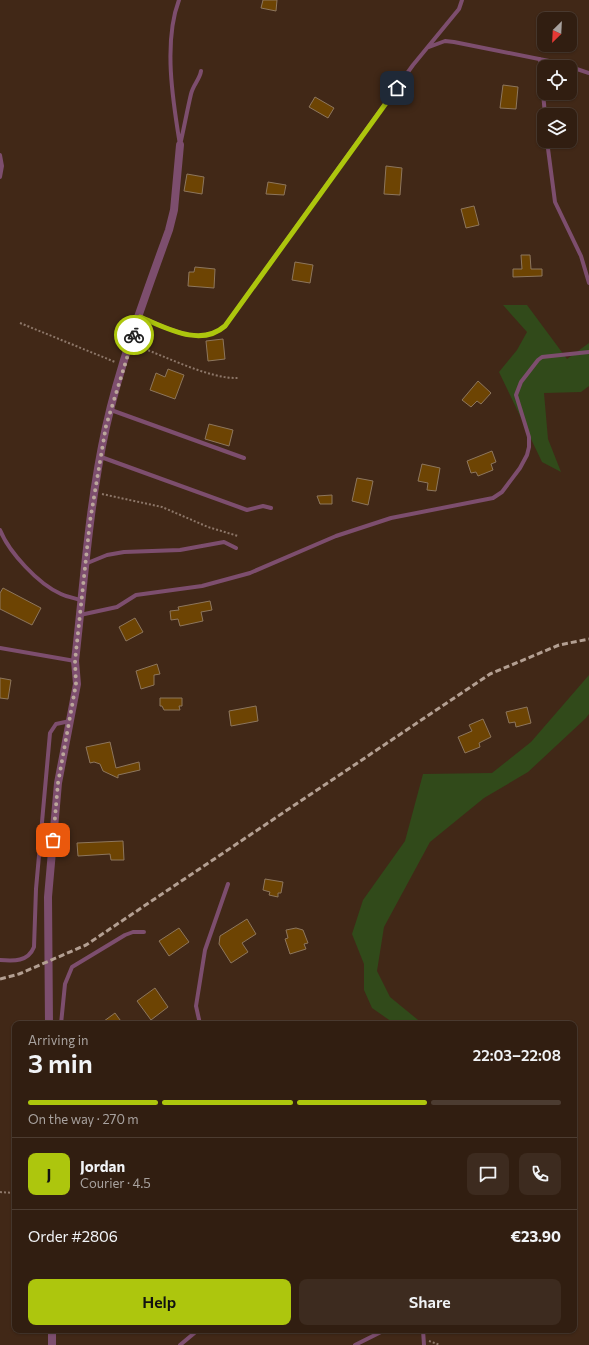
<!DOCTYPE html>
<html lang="en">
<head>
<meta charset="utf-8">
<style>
	:root { --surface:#311e11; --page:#3d2b1f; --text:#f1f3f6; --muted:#a8a29f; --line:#4c3c31; --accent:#adc60d }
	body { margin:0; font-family:Commissioner,sans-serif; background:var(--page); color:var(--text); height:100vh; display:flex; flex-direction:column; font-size:15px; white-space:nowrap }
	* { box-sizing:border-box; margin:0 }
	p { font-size:13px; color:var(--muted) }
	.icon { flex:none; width:22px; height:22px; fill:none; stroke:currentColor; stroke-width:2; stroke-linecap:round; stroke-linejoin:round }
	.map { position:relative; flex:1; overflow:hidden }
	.drawer { position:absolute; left:12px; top:1021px; width:565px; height:312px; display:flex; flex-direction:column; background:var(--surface); border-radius:8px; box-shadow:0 1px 3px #0004,0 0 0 1px var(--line) }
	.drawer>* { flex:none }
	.needle { width:26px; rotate:204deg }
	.tools { position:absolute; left:537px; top:12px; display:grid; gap:8px }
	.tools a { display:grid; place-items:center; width:40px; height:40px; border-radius:8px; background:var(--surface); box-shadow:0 1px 3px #0004,0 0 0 1px var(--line); font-size:20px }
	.pin { position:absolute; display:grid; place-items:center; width:34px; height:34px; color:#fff; margin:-17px; border-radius:8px; box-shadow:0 2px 6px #0006 }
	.courier { position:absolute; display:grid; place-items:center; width:40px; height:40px; margin:-20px; border:3px solid #adc60d; border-radius:50%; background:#fff; color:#222; box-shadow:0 1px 5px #0007 }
	.summary em { font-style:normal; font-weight:600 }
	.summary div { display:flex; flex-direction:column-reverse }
	.summary { display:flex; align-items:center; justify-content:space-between; height:68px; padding:0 16px }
	h1 { font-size:26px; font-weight:600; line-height:30px }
	.bar { display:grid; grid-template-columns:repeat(4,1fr); gap:6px 4px; align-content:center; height:48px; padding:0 16px }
	.bar i { height:5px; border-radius:3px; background:var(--line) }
	.bar .current { background:var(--accent) }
	.bar p { grid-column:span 4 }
	.line { display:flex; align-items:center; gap:10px; padding:0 16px; border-top:1px solid var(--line) }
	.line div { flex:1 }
	.round { display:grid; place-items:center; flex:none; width:42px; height:42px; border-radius:8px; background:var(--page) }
	.cta { display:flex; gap:8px; margin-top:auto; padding:8px 16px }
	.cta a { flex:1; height:46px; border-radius:8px; background:var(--accent); color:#111; font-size:16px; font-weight:600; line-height:46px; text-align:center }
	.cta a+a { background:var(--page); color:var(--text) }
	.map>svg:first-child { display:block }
	.green { fill:#314a1a }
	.building { fill:#6d4403; stroke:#8d765d }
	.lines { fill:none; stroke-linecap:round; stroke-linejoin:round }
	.path { stroke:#8d7769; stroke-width:2; stroke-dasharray:2 2; stroke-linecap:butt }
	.service { stroke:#7d4e6e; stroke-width:4 }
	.minor { stroke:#7d4e6e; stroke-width:8 }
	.rail { stroke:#b39f92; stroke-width:3; stroke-dasharray:6 3; stroke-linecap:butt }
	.done { stroke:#bba79a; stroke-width:4; stroke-dasharray:0 7.2 }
	.route { stroke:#adc60d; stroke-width:5 }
</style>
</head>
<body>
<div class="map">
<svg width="589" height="1345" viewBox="0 0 589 1345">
	<rect width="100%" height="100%" fill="#412817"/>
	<path class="green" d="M 503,305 L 527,305 L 567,359 L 589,343 L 589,386 L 581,392 L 544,393 L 548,439 L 561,472 L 542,462 L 499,372 L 517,350 L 527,332 Z
		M 589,675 L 589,714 L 586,718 L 528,772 L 484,798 L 430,842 L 384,927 L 377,971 L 390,997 L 423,1024 L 395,1024 L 372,1008 L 364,990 L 364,964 L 352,934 L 363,900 L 405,841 L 423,774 L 492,773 L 531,742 Z"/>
	<path class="building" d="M 263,0 L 277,0 L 276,11 L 261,8 Z
		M 503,85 L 518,87 L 516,109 L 500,108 Z
		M 315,97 L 334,108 L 328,118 L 309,107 Z
		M 386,166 L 402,168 L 400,195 L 384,194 Z
		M 187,174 L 204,177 L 202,194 L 184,191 Z
		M 268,182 L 286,185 L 284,195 L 266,194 Z
		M 474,206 L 479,225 L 466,228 L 461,209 Z
		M 521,255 L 530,255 L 531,269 L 542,269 L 542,276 L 513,277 L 513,269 L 522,269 Z
		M 295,262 L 313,265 L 310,283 L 292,280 Z
		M 195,267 L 215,269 L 214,288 L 188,286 L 189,272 L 194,272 Z
		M 223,339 L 225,359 L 208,361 L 206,341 Z
		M 168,369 L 184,375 L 175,399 L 150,390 L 156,373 L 165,377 Z
		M 478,381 L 491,393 L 481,404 L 477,401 L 471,407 L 462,400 Z
		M 209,424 L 233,430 L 229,446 L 205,439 Z
		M 492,451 L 496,462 L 491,464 L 493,470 L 478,476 L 476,472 L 471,473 L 467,461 Z
		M 422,464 L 440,468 L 436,491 L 427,490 L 428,483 L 418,481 Z
		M 357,478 L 373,481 L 368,505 L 352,501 Z
		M 332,495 L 332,504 L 320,504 L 317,496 Z
		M 3,588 L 41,608 L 32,625 L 0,609 L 0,593 Z
		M 210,601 L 212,610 L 201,612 L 203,621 L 180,626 L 178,619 L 171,620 L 170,611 L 179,610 L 178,607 Z
		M 135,618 L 143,632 L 126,641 L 119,627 Z
		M 157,664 L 160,674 L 154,675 L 154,685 L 141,689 L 136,671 Z
		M 0,678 L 11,680 L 8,699 L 0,698 Z
		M 160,698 L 182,698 L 182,706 L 179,706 L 180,710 L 164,710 L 162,706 L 160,706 Z
		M 256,706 L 258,721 L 231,726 L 229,711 Z
		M 527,707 L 531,723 L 516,727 L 515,722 L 509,723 L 506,712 Z
		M 483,719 L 491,737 L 479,743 L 480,747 L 465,753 L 458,737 L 472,731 L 469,725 Z
		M 110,742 L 116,768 L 139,762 L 140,770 L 118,775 L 118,778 L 103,771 L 100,764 L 94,762 L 90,763 L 86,747 Z
		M 123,841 L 124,860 L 111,860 L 110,854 L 78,856 L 77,843 Z
		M 265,879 L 283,882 L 281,893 L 278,893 L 278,897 L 269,895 L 270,892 L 263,890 Z
		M 247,919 L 256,934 L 242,943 L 248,952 L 231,963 L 219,944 L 220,936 Z
		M 179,928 L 189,942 L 169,956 L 159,941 Z
		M 296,928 L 303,930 L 308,943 L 304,944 L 306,949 L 290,954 L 285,939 L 288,938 L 286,930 Z
		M 155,988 L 168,1007 L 151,1020 L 137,1001 Z
		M 115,1013 L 123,1024 L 100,1024 Z"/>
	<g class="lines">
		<path class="path" d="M 20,323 L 115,362
			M 137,346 C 165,356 209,379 238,378
			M 102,494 L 162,507 L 208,527 L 238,536
			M 0,1192 L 15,1193
			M 429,1341 L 440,1345"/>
		<path class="service" d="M 179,0 C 163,42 173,102 180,145 C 184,128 187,111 191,94 C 193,85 200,79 201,71
			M 429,47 L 445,41 L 454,42 L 559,63 L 589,73
			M 540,59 L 545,115
			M 547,141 L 555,202 L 581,256 L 589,283
			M 0,155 L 2,166 L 0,177
			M 140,317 C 165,327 200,348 225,326 L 413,65 L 459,9 L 462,0
			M 111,410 L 244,458
			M 101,457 L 247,510 L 263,506 L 271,508
			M 0,530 C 9,552 38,584 61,594 C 67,597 74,598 81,600
			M 85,564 L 107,555 L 124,552 L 180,550 L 224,542 L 236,548
			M 80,615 L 117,607 L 136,595 L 202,586 L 250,573 L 336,536 L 391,518 L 493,498 L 502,492 L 520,468 L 527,455 L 529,447 L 529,437 L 516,395 L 521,382 L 538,360 L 542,357 L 589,352
			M 0,648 L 75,661
			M 0,960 C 14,961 28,962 34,947 L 36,889 L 50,733 L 56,724 L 70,721
			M 61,1024 L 65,984 L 72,967 L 125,935 L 133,932 L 144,932
			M 200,1024 L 196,1006 L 205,950 L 228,884
			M 423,1330 L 424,1345
			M 180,1345 L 198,1330
			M 355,1345 L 385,1330"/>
		<path class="minor" d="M 49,1024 L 48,897 L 58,783 L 77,684 L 75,661 C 84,583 89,504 106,427 C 121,360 146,294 169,230 L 174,210 L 180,145
			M 52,1345 L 52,1330"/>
		<path class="rail" d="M 0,979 L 19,974 L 86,945 L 490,674 L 559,645 L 589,639"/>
	</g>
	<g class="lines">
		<path class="done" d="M 53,840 L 58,783 L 76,684 L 75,661 L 90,521 L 106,426 L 134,335"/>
		<path class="route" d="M 134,335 L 140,317 C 165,327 200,348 225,326 L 397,88"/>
	</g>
</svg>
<div class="tools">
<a><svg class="needle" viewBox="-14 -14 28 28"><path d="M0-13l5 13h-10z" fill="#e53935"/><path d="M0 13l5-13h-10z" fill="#a8a29f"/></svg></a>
<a><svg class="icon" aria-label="locate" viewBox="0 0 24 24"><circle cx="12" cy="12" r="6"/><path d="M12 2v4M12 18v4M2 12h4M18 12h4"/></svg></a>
<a><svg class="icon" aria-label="layers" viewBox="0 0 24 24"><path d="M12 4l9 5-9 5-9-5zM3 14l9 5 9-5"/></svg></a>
</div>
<div class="pin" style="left:53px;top:840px;background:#ea580c"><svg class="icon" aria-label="bag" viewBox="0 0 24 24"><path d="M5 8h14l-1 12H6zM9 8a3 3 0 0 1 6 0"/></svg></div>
<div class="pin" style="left:397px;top:88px;background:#1f2937"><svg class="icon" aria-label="home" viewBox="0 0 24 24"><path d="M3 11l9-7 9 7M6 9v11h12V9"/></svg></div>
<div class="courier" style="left:134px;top:335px"><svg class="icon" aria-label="bike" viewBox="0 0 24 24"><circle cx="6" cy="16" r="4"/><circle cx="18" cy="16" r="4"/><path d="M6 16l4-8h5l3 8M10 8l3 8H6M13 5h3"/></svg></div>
<section class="drawer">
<div class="summary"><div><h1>3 min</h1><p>Arriving in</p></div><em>22:03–22:08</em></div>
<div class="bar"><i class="current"></i><i class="current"></i><i class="current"></i><i></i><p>On the way · 270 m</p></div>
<div class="line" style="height:72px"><b class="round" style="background:var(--accent);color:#111">J</b><div><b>Jordan</b><p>Courier · 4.5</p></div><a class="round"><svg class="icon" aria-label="chat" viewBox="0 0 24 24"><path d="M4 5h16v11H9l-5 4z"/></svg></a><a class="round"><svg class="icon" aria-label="phone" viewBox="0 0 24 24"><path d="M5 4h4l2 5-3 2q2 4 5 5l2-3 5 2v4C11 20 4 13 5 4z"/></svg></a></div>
<div class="line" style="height:52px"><div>Order #2806</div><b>€23.90</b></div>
<div class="cta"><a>Help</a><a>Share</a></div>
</section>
</div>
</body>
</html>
